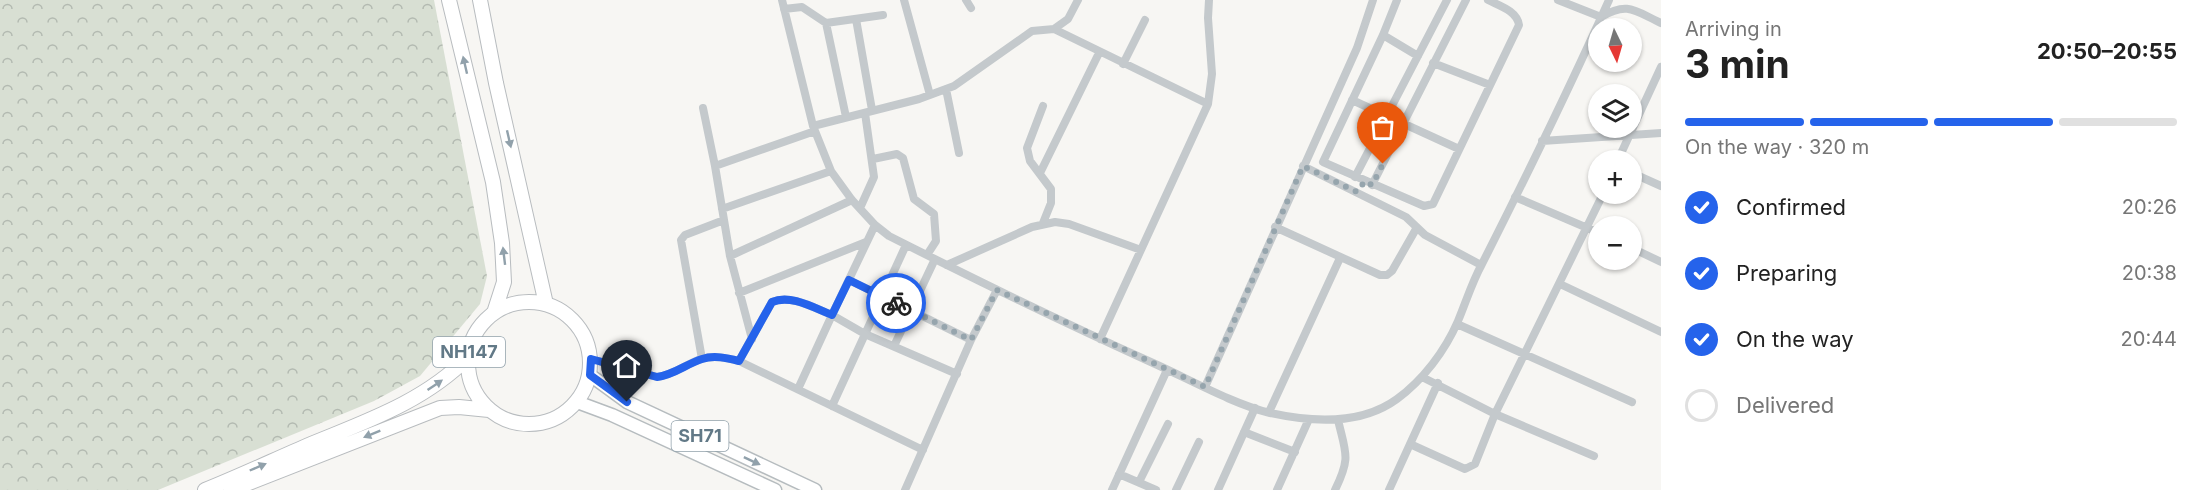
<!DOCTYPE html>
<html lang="en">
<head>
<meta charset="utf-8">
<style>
	:root { --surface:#fff; --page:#f6f6f6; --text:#222; --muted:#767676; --line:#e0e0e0; --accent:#2563eb }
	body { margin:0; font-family:Inter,sans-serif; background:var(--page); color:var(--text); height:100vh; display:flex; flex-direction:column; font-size:22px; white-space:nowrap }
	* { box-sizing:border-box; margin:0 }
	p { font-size:20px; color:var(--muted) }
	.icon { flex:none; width:33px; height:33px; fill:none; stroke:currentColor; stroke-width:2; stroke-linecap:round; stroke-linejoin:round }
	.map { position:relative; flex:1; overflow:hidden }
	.side { display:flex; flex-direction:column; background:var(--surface); width:540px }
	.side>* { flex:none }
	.needle { width:39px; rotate:175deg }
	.fabs { position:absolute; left:1588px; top:18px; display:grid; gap:12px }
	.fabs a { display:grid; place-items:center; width:54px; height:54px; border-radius:50%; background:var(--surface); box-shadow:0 2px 4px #0004; font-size:30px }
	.pin { position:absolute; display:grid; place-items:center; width:51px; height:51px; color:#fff; margin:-62px -26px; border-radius:50% 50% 50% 0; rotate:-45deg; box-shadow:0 0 6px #0007 }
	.pin .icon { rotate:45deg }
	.courier { position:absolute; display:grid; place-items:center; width:60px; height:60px; margin:-30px; border:4px solid #2563eb; border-radius:50%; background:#fff; color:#222; box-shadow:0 2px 8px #0007 }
	.summary em { font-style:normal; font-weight:700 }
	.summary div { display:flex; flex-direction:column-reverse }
	.summary { display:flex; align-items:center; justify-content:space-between; height:102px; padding:0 24px }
	h1 { font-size:39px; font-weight:700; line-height:45px }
	.bar { display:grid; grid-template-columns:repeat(4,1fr); gap:9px 6px; align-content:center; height:72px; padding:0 24px }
	.bar i { height:8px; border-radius:4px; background:var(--line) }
	.bar .current { background:var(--accent) }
	.bar p { grid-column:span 4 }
	ol { padding:0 24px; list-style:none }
	li { display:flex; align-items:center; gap:18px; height:66px }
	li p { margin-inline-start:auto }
	li .icon { padding:6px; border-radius:50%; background:var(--accent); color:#fff; stroke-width:4 }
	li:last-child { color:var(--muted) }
	li i { width:33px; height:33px; border:3px solid var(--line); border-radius:50% }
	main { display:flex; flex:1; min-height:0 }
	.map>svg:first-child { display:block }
	.forest { fill:url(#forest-crowns) }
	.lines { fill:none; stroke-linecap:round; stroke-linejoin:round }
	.primary-casing { stroke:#b6bcbf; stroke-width:15 }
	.highway-casing { stroke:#b8bcbf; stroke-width:16 }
	.street { stroke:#c4c9cc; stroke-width:8 }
	.primary { stroke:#fff; stroke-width:12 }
	.highway { stroke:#fff; stroke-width:14 }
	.oneway { fill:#91a1ab }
	.done { stroke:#96a5ad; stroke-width:6; stroke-dasharray:0 10.8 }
	.route { stroke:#2563eb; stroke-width:8 }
	.labels { text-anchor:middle; stroke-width:6; stroke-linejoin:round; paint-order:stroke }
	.shield { fill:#fff; stroke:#91a1ab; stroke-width:1.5 }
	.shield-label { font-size:18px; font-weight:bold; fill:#627987 }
</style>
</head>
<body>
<main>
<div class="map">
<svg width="1661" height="490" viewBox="0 0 1661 490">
	<defs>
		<pattern id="forest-crowns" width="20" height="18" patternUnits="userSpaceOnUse" patternTransform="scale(1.5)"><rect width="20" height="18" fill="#d8dfd3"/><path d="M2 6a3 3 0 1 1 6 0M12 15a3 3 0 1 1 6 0" fill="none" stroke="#b3bab1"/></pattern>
	</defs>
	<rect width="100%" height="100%" fill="#f7f6f3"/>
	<path class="forest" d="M 0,0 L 434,0 L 487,276 L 480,304 L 420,376 L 374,401 L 158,490 L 0,490 Z"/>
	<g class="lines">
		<defs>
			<path id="primary" d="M 590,375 L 627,402 L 815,490
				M 577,402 L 612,415 L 775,490"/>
			<path id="highway" d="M 449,0 L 493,182 L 502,243 L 504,282 L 494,313
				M 480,0 L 496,83 L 546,304
				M468 363a61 61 0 1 1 122 0a61 61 0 1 1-122 0Z
				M 205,490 C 240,476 276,459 311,444 C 367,421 425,401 468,357
				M 231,490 L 440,408 L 459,407 L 489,410"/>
		</defs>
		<use href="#primary" class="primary-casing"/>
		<use href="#highway" class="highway-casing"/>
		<path class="street" d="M 782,0 L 813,126 L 831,171 L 852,200 L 875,225 L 889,236 C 976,280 1064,323 1153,363 C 1189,379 1233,404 1270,413 C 1311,422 1360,426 1397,399 C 1423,380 1445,351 1458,321 C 1466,302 1472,282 1482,264 C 1526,177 1569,89 1609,0
			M 904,0 L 930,95
			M 966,0 L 971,8
			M 1397,0 L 1383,35 L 1323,162 L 1424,206 L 1433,204 L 1519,25 C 1517,11 1500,6 1488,0
			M 1558,0 L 1601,17 C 1628,1 1635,11 1661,23
			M 784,9 L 802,7 L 826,23 L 846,117
			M 856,19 L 872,110
			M 826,23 L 883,15
			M 1054,29 L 1068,19 L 1078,0
			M 1383,35 L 1418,56
			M 1433,63 L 1490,85
			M 1123,64 L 1145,20
			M 946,89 L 959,153
			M 1352,100 L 1459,149
			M 1043,106 L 1027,148 L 1030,161 L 1051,189 L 1051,203 L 1043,223
			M 703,108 L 715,166 L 730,256 L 752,339
			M 813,126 L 919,99 L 954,86 L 1032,31 L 1054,29 L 1208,104
			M 1542,141 L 1661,133
			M 873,159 L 897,154 L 903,158 L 914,199 L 934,214 L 936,241 L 927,255
			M 1618,160 L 1661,67
			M 715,166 L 815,131
			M 1303,166 L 1406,217 L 1425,235 L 1481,265
			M 1040,173 L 1099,53
			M 1632,173 L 1661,186
			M 1355,177 L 1447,0
			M 1372,185 L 1466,0
			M 1515,197 L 1599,233
			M 860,208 L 874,177 L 865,113
			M 722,209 L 831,171
			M 875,225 L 832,315 L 865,334 L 957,374
			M 1275,227 L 1380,275 L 1387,275 L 1392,271 L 1416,229
			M 1632,248 L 1661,262
			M 730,256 L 852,200
			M 947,265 L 1032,227 L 1055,222 L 1069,224 L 1141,250
			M 849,280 L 971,340
			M 1560,284 L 1661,332
			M 739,293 L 866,242
			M 1457,324 L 1632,402
			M 1100,339 L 1208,104 L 1212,74 L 1208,18 L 1209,0
			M 894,346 L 935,259
			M 591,359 L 657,377 C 674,375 686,364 701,359 C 714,355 727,358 739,361 L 923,450
			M 702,359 L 681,240 L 685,235 L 724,220
			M 739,361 L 772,302 C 791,294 814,308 832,315 L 798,389
			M 1422,377 L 1495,414 L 1594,456
			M 1205,387 L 1357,48 L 1373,0
			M 832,406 L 906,245
			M 1269,412 L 1340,258
			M 1244,432 L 1295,452
			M 1410,444 L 1465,469 L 1475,464 L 1495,414 L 1603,194
			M 1119,474 L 1156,490
			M 1139,482 L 1168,424
			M 905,490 L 971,340 L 997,290
			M 1112,490 L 1167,370
			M 1176,490 L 1199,442
			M 1218,490 L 1255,408
			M 1277,490 L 1309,419
			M 1335,490 C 1351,457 1346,454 1338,420
			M 1389,490 L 1438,383"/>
		<use href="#primary" class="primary"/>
		<use href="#highway" class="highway"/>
	</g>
	<defs><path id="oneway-solid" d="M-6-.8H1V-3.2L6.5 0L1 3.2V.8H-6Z" transform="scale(1.5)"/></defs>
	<g class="oneway">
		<use href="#oneway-solid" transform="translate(465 65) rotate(-103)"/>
		<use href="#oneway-solid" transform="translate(509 139) rotate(77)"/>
		<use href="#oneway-solid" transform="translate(504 256) rotate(-97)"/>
		<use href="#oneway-solid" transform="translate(435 385) rotate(-34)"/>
		<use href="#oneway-solid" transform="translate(372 434) rotate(158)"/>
		<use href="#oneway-solid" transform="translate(752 461) rotate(25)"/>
		<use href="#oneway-solid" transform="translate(258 467) rotate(-23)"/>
	</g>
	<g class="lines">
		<path class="done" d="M 896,303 L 971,340 L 997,290 L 1205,387 L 1303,166 L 1357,192 L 1365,181 L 1372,185 L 1383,164"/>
		<path class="route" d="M 627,402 L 590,375 L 591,359 L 657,377 C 674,375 686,364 702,359 C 714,355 727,358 739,361 L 772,302 C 791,294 814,308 832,315 L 849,280 L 896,303"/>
	</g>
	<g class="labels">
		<g class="shield">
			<rect x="433" y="337" width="72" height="30" rx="4.5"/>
			<rect x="671.5" y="421" width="57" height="30" rx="4.5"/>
		</g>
		<g class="shield-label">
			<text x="469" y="358">NH147</text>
			<text x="700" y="442">SH71</text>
		</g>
	</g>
</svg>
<div class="fabs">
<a><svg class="needle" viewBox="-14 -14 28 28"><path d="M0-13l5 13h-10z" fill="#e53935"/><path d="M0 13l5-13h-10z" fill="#767676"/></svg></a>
<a><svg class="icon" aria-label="layers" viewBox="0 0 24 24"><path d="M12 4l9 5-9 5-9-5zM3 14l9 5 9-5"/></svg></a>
<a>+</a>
<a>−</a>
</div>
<div class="pin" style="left:1383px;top:164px;background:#ea580c"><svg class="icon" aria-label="bag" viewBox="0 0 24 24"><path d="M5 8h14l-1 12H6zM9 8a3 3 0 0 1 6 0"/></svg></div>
<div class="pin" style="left:627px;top:402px;background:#1f2937"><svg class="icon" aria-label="home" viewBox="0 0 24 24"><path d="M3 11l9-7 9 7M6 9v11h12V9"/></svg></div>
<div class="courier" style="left:896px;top:303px"><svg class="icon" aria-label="bike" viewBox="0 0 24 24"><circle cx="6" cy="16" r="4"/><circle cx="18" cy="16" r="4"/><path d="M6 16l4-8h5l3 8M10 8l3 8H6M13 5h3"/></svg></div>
</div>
<section class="side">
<div class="summary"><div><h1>3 min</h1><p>Arriving in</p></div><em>20:50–20:55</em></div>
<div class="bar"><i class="current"></i><i class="current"></i><i class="current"></i><i></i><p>On the way · 320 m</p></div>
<ol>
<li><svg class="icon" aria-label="check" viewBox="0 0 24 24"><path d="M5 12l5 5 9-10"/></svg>Confirmed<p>20:26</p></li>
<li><svg class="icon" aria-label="check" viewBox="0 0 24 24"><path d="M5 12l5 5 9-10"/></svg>Preparing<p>20:38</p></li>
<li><svg class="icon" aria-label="check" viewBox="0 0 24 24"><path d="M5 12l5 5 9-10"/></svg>On the way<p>20:44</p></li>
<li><i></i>Delivered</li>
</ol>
</section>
</main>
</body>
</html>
